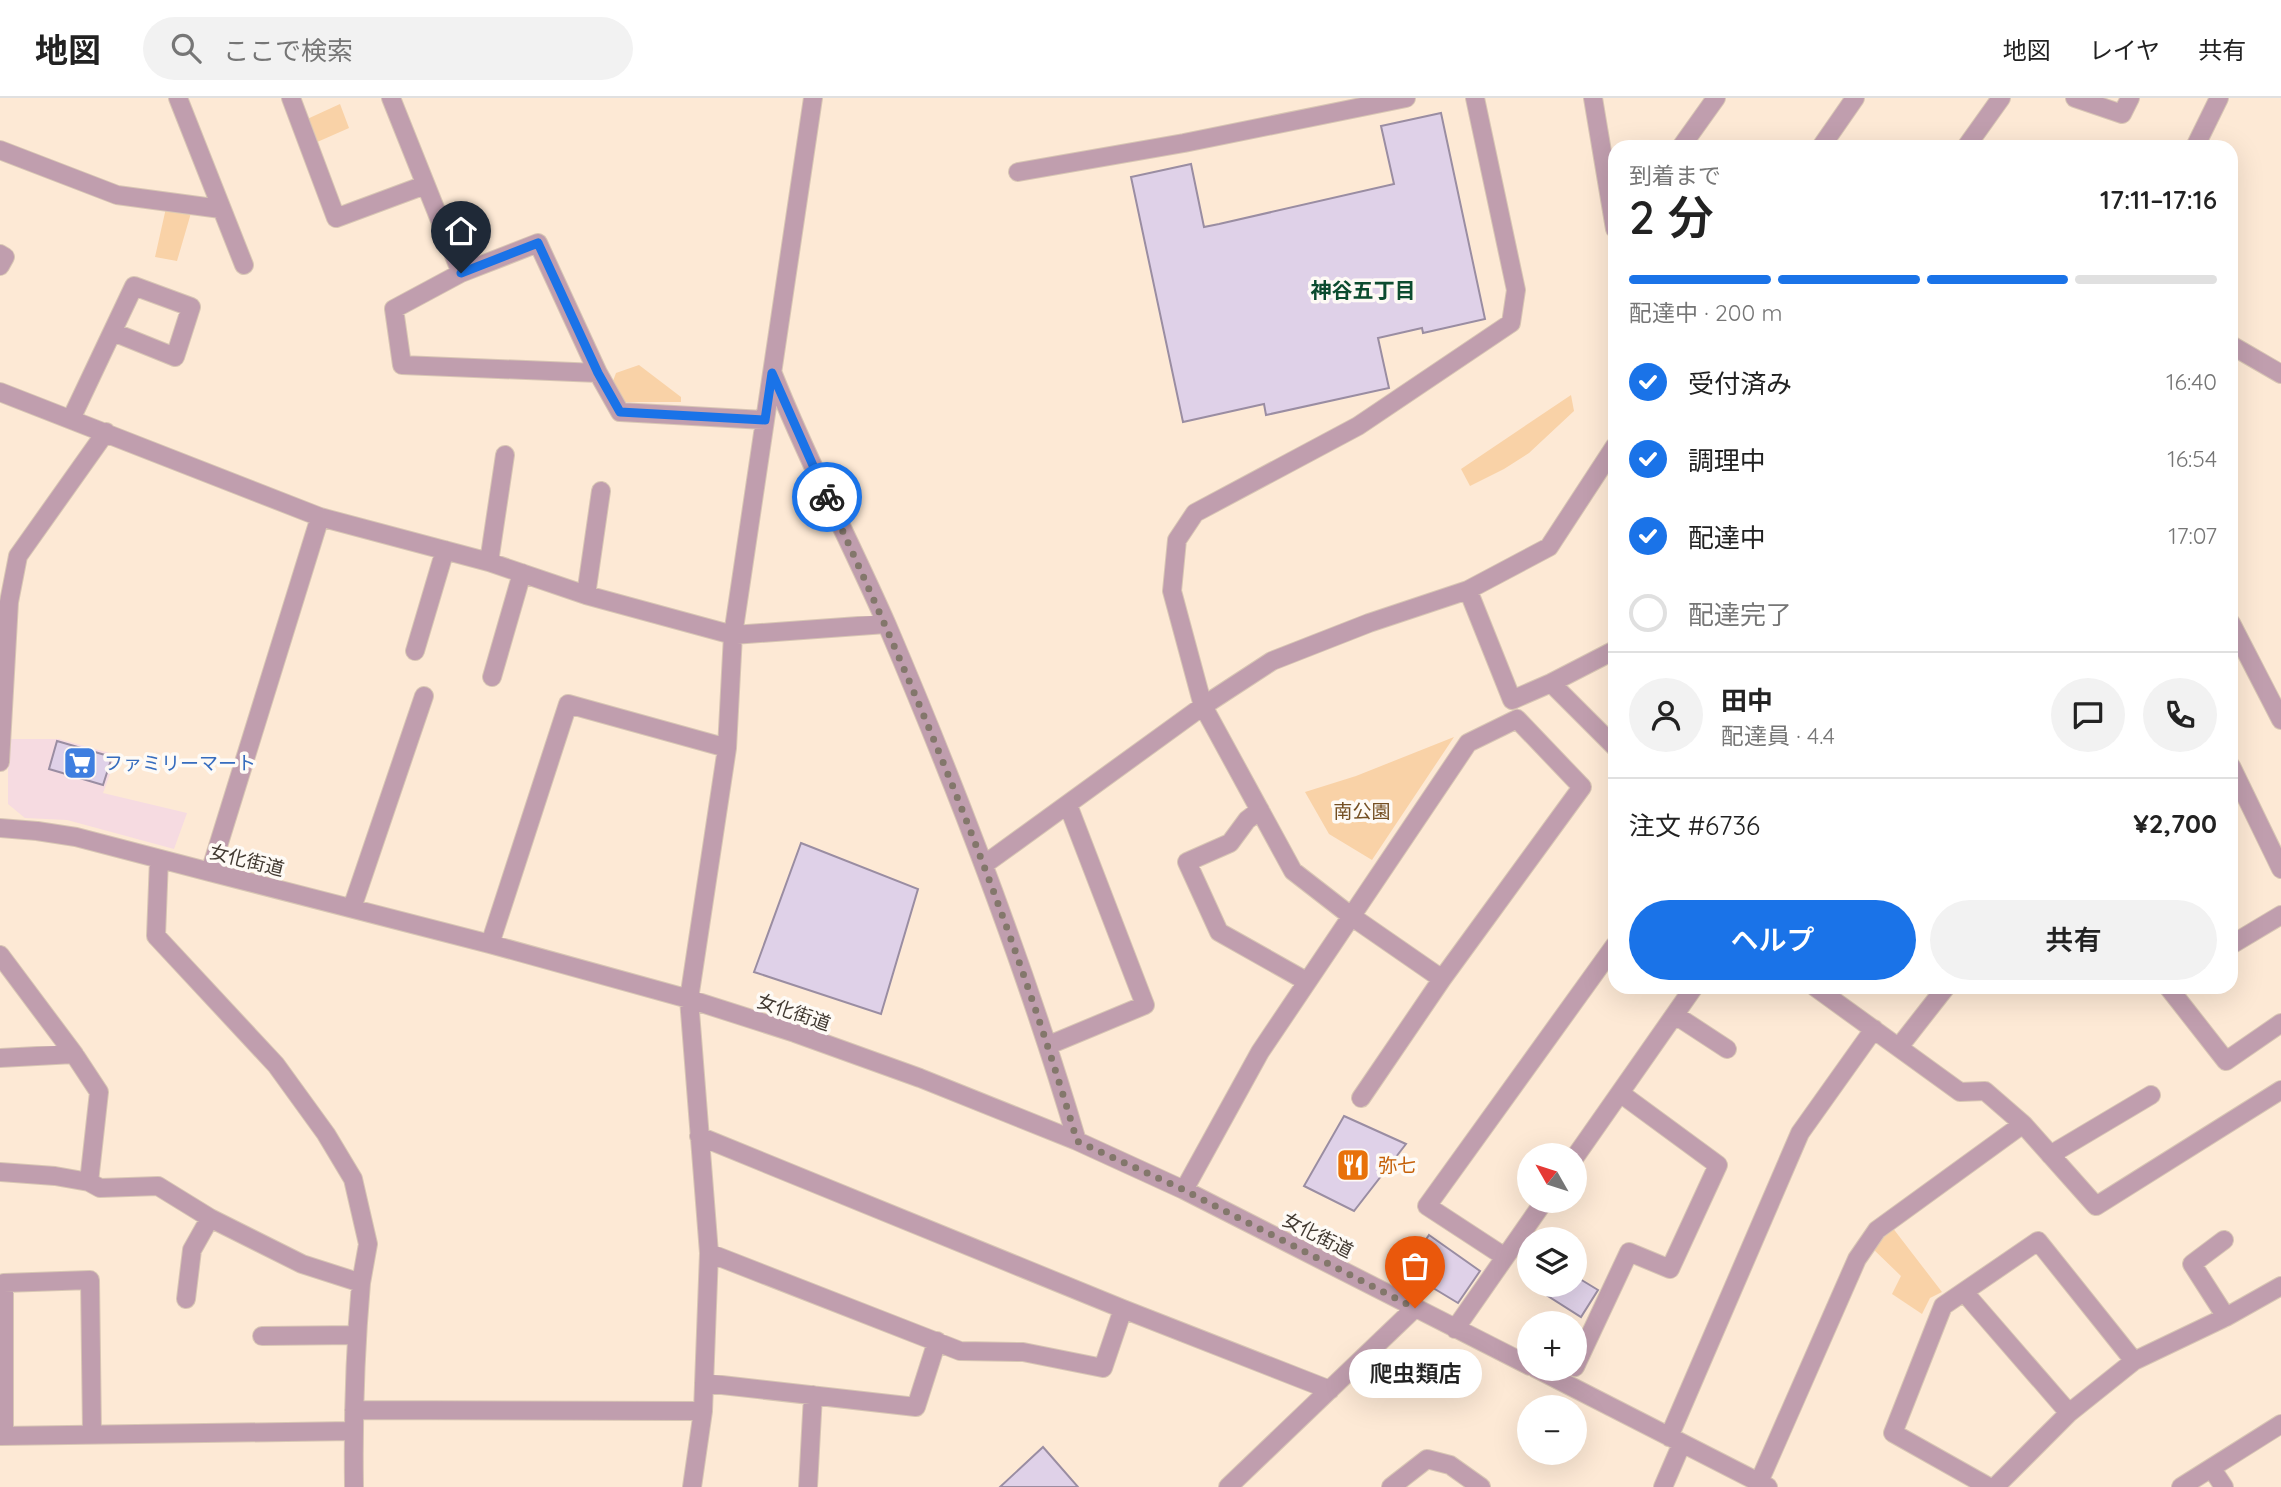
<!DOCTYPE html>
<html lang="ja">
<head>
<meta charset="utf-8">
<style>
	:root { --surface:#fff; --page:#f2f2f2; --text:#222; --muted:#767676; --line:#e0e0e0; --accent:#1a73e8 }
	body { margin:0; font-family:Quicksand,"Noto Sans JP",sans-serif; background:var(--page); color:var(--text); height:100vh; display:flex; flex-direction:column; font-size:26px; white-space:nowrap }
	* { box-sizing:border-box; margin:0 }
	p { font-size:23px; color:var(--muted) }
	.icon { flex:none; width:38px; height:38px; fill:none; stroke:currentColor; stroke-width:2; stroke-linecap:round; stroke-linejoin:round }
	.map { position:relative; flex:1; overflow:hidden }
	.sheet { position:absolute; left:1608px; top:42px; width:630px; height:854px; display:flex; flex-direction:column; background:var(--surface); border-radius:21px; box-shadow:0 7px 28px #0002 }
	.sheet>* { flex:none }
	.needle { width:46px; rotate:309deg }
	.fabs { position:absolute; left:1517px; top:1045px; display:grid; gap:14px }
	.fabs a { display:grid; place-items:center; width:70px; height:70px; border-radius:50%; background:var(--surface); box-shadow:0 7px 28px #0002; font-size:35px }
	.pin { position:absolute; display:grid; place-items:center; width:60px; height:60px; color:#fff; margin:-72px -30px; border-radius:50% 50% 50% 0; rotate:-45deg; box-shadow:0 0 7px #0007 }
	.pin .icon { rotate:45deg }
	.courier { position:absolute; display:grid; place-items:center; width:70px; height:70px; margin:-35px; border:5px solid #1a73e8; border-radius:50%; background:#fff; color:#222; box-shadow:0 2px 9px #0007 }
	.bubble { position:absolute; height:49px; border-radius:24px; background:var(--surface); box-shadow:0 7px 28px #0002; font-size:23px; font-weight:600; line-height:49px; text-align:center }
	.head em { font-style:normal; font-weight:600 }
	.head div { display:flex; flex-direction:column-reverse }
	.head { display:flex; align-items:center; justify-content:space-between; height:119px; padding:0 21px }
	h1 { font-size:46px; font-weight:600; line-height:52px }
	.bar { display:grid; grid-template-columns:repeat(4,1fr); gap:10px 7px; align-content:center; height:84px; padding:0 21px }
	.bar i { height:9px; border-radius:5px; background:var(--line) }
	.bar .on { background:var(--accent) }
	.bar p { grid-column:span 4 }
	.line { display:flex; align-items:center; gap:18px; padding:0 21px; border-top:2px solid var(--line) }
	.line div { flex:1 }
	.round { display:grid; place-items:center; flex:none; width:74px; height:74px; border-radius:37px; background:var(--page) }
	ol { padding:0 21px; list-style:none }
	li { display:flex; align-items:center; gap:21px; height:77px }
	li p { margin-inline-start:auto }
	li .icon { padding:7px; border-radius:50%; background:var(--accent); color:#fff; stroke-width:4 }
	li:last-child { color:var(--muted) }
	li i { width:38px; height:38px; border:4px solid var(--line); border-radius:50% }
	.primary-button { display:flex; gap:14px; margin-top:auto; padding:14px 21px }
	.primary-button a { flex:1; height:80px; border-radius:42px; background:var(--accent); color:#fff; font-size:28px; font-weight:600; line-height:80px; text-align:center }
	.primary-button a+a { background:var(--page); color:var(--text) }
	header { display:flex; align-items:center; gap:42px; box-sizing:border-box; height:98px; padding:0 35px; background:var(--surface); border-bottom:2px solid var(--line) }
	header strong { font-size:33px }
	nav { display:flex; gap:38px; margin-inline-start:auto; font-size:24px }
	.search { width:490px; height:63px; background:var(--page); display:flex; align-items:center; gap:18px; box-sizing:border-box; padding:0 24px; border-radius:38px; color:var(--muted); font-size:26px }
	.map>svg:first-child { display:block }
	.commercial { fill:#f6dbe1 }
	.green { fill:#f9d2a7 }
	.building { fill:#dfd1e8; stroke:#9a8da2; stroke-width:2 }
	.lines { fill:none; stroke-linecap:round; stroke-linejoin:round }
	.minor-casing { stroke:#d8c6b4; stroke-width:20 }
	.minor { stroke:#c09eae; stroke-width:18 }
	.done { stroke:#83776b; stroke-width:7; stroke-dasharray:0 12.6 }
	.route { stroke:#1a73e8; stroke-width:9 }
	.labels { text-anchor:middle; stroke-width:7; stroke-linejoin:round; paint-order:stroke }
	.shop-label { font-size:19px; fill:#366cbe; stroke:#fefaf5; text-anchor:start }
	.park-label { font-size:19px; fill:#744f22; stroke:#fefaf5 }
	.street-label { font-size:19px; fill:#423a32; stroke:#fefaf5 }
	.food-label { font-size:19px; fill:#c56008; stroke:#fefaf5; text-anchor:start }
	.neighbourhood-label { font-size:21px; font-weight:bold; fill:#0c4c2f; stroke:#fefaf5 }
</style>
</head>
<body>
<header>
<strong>地図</strong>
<div class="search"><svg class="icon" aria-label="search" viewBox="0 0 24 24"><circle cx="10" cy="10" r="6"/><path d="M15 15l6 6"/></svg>ここで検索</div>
<nav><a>地図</a><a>レイヤ</a><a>共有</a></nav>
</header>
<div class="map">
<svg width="2281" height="1389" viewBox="0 0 2281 1389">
	<rect width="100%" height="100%" fill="#fde9d5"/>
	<path class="commercial" d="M 8,641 L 59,641 L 117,657 L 103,695 L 187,715 L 174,751 L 67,722 L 25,720 L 8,706 Z"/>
	<path class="green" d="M 340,6 L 349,30 L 315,45 L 305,22 Z
		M 166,110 L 191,115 L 177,163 L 155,159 Z
		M 639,267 L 681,299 L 681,304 L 625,304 L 613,283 L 616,275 Z
		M 1571,297 L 1574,313 L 1529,355 L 1504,371 L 1470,388 L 1461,371 Z
		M 1454,639 L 1372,762 L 1329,736 L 1305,694 L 1356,678 Z
		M 1892,1129 L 1942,1194 L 1930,1200 L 1922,1216 L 1892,1196 L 1901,1178 L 1871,1149 Z"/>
	<path class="building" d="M 1441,15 L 1485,221 L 1423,235 L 1422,230 L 1378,240 L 1389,290 L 1266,317 L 1264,306 L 1183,324 L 1131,79 L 1191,66 L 1204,129 L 1219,126 L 1394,86 L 1381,28 Z
		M 57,643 L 112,659 L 103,687 L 49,671 Z
		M 801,745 L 918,791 L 881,916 L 754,874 Z
		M 1344,1018 L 1406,1046 L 1354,1113 L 1304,1088 Z
		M 1429,1137 L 1480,1173 L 1458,1205 L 1405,1173 Z
		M 1575,1178 L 1598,1192 L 1581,1219 L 1529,1186 L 1575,1186 Z
		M 1043,1349 L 1078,1389 L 1000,1389 Z"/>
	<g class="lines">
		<defs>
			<path id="minor" d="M 178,0 L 244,167
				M 291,0 L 336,120 L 425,87
				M 391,0 L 461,175
				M 1593,0 L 1615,131
				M 2075,0 L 2122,16 L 2130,0
				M 1681,49 L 1716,0
				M 1821,49 L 1855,0
				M 1966,49 L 2001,0
				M 2195,49 L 2219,0
				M 0,52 L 117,97 L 221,111
				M 1018,74 L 1184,45 L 1406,0
				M 538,145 L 598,275 L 402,267 L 394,211 L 461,175 Z
				M 0,156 L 5,159 L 0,168
				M 2231,247 L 2281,276
				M 598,275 L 620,314 L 765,322
				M 773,276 C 807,362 850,443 887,527 C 959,696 1025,867 1077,1043
				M 0,294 L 320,419 L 489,464 L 586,497 L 733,537 L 886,526
				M 71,321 L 134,188 L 191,209 L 175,259 L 113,234
				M 489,464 L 505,357
				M 1468,492 L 1512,602 L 1551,585 L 1615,552
				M 586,497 L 601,393
				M 2231,525 L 2281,622
				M 415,553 L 445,452
				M 492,579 L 522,475
				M 1551,585 L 1615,649
				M 0,664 L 9,504 L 18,458 L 106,334
				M 2231,668 L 2281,771
				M 1260,712 L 1247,722 L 1230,745 L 1187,764 L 1219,834 L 1306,883
				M 0,730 L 37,733 L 76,739 L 210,774 L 490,846 L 689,901 L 795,935 L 920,980 L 1077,1043 L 1184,1092 L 1530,1268
				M 159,761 L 156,838 L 276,967 L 326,1036 L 353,1081 L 368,1146 L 361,1185
				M 985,766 L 1203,608 L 1272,563 L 1369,525 L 1468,492 L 1549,449 L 1615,348
				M 210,774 L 320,419
				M 352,810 L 424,598
				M 490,846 L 568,606 L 727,650
				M 2231,847 L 2281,817
				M 0,857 L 74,956 L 99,994 L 89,1084
				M 1442,881 L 1351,818 L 1293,773 L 1203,608 L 1172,493 L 1177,442 L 1195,415 L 1358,328 L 1511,225 L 1516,192 L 1475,0
				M 1815,889 L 1960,994 L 1985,993 L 2023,1026 L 2096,1108 L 2281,992
				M 2168,889 L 2226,963 L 2281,925
				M 1675,917 L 1727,951
				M 1049,947 L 1145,907 L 1068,707
				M 1899,949 L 1946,889
				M 0,960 L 74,956
				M 699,1038 L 1123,1211 L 1330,1292
				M 2050,1057 L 2151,997
				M 1575,1059 L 1694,889
				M 0,1074 L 55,1078 L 89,1084 L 100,1090 L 158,1088 L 210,1120 L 302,1166 L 361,1185 C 355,1253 353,1321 354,1389
				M 1184,1092 L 1260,954 L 1468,645 L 1517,621 L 1582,689 L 1442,881 L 1361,1000
				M 2224,1142 L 2192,1166 L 2226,1219
				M 709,1155 L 960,1253 L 1023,1254 L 1103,1270 L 1123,1211
				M 1505,1159 L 1427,1108 L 1615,847
				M 1964,1194 L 2069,1315
				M 186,1201 L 192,1152 L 210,1120
				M 1455,1231 L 1545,1102
				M 262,1238 L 356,1237
				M 1575,1269 L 1629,1154 L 1670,1171 L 1718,1067 L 1620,995
				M 1535,1270 L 1768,1389
				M 704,1285 L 916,1309 L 937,1243
				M 354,1312 L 703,1313
				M 0,1338 L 353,1333
				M 4,1338 L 4,1185 L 90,1182 L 92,1335
				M 1669,1339 L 1800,1035 L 1874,931
				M 2212,1371 L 2224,1389
				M 1759,1384 L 1857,1161 L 1877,1132 L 2023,1026
				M 692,1389 L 703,1313 L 709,1155 L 689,901 L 727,650 L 733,537 L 813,0
				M 808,1389 L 813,1297
				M 1228,1389 L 1415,1210
				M 1391,1389 L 1427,1361 L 1450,1367 L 1481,1389
				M 1663,1389 L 1682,1345
				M 1989,1389 L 1893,1335 L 1943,1208 L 2038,1143 L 2134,1263
				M 1995,1389 L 2069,1315 L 2134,1263 L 2226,1219 L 2281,1188
				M 2181,1389 L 2281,1326"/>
		</defs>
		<use href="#minor" class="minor-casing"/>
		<use href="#minor" class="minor"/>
	</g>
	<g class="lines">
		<path class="done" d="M 827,399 C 924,608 1012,822 1077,1043 L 1184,1092 L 1415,1210"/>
		<path class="route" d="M 461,175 L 538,145 L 598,275 L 620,314 L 765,322 L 772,275 L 827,399"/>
	</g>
	<defs>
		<symbol id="supermarket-square" viewBox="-11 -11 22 22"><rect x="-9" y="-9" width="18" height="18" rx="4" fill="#3f7fe0" stroke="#fefaf5"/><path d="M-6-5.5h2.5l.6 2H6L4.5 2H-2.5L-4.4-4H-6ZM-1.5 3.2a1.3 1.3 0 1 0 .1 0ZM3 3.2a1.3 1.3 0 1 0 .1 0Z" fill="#fff"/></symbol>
		<symbol id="restaurant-square" viewBox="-11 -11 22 22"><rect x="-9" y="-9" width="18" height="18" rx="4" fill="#e8710a" stroke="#fefaf5"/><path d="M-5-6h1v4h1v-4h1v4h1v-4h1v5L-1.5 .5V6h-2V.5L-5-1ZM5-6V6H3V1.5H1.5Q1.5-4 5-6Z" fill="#fff"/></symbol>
	</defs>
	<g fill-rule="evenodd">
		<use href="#supermarket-square" x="61" y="646" width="38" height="38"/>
		<use href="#restaurant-square" x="1334" y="1048" width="38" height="38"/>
	</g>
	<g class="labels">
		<g class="shop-label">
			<text x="104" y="672">ファミリーマート</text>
		</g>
		<g class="park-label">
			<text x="1362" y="720">南公園</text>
		</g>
		<g class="street-label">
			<text transform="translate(247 762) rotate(14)" y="7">女化街道</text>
			<text transform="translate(794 914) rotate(19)" y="7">女化街道</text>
			<text transform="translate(1318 1137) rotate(27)" y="7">女化街道</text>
		</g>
		<g class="food-label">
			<text x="1378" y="1074">弥七</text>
		</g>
		<g class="neighbourhood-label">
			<text x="1363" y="200">神谷五丁目</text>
		</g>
	</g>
</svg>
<div class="fabs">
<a><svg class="needle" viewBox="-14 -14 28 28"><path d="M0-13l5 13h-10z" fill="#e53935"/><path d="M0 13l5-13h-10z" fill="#767676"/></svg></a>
<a><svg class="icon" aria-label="layers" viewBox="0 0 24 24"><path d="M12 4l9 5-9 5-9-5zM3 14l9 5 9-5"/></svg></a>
<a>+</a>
<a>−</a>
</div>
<div class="pin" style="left:1415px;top:1210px;background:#ea580c"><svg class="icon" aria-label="bag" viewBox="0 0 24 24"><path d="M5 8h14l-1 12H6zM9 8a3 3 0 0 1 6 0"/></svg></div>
<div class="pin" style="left:461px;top:175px;background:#1f2937"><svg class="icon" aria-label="home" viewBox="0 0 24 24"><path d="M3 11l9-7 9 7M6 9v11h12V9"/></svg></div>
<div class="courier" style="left:827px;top:399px"><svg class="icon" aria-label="bike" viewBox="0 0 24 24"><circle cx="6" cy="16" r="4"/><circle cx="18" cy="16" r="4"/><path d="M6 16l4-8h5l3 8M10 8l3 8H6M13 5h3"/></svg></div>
<div class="bubble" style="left:1349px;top:1251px;width:133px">爬虫類店</div>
<section class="sheet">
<div class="head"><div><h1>2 分</h1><p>到着まで</p></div><em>17:11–17:16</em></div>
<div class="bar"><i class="on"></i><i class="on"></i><i class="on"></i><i></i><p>配達中 · 200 m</p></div>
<ol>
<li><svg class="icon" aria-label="check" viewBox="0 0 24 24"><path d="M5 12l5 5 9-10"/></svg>受付済み<p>16:40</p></li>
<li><svg class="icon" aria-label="check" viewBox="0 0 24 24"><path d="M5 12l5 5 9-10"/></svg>調理中<p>16:54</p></li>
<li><svg class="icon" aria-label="check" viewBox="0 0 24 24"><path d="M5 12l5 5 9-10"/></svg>配達中<p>17:07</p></li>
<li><i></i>配達完了</li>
</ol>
<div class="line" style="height:126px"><a class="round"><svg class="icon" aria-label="person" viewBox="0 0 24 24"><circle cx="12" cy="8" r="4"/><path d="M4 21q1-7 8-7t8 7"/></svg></a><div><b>田中</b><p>配達員 · 4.4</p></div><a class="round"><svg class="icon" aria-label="chat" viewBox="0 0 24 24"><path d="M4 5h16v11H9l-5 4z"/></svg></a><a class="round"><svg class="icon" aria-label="phone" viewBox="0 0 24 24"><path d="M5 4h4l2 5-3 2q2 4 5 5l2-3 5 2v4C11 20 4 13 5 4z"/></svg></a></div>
<div class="line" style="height:91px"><div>注文 #6736</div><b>¥2,700</b></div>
<div class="primary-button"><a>ヘルプ</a><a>共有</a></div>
</section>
</div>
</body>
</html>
